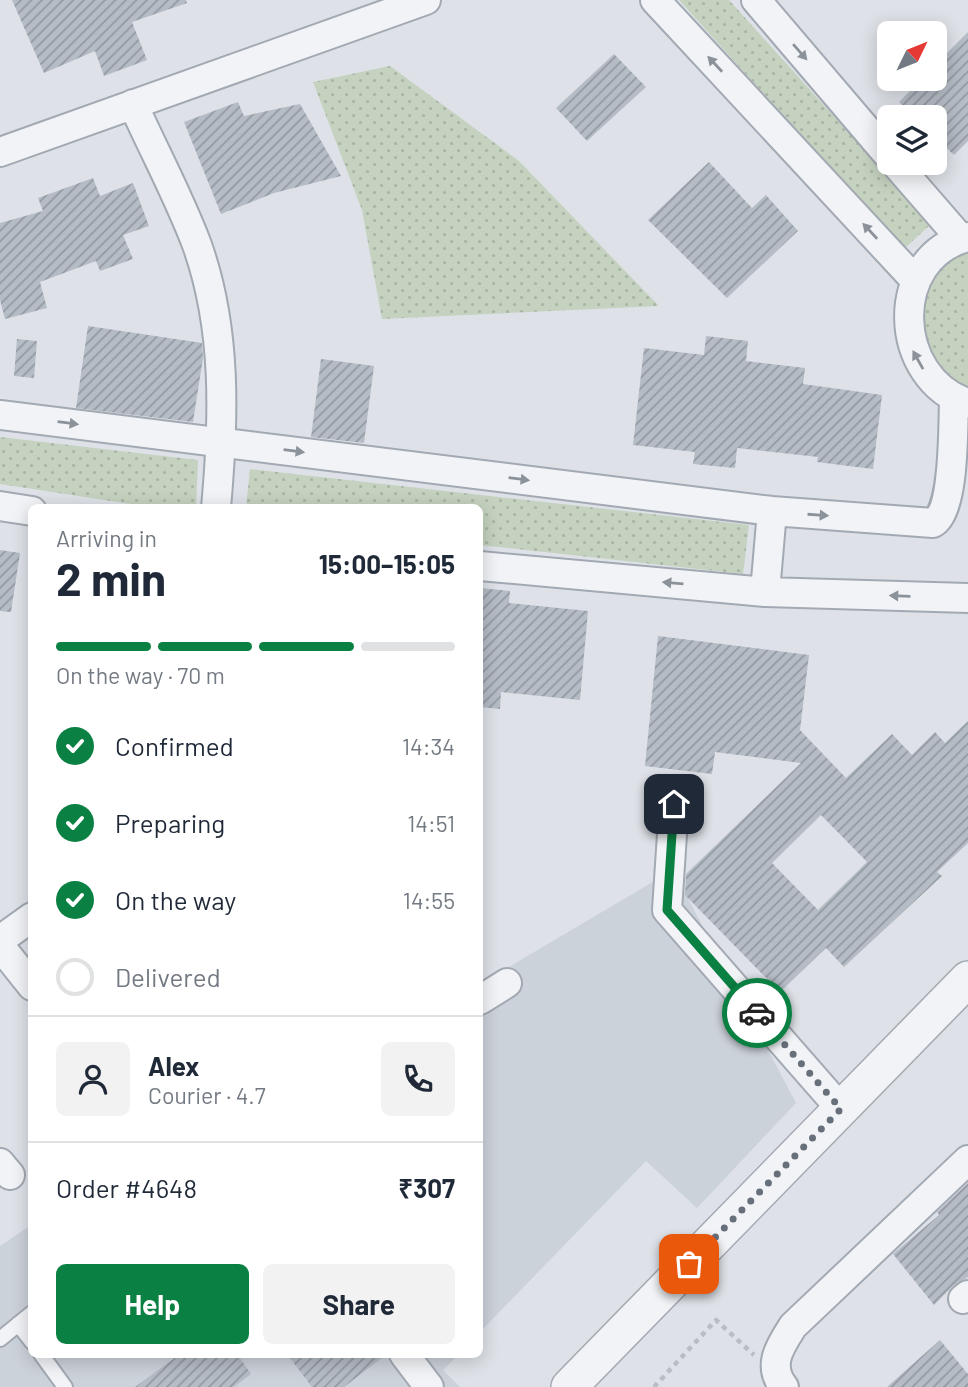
<!DOCTYPE html>
<html lang="en">
<head>
<meta charset="utf-8">
<style>
	:root { --surface:#fff; --page:#f2f2f3; --text:#1f2937; --muted:#747a83; --line:#e0e1e3; --accent:#0b8043 }
	body { margin:0; font-family:Barlow,sans-serif; background:var(--page); color:var(--text); height:100vh; display:flex; flex-direction:column; font-size:26px; white-space:nowrap }
	* { box-sizing:border-box; margin:0 }
	p { font-size:23px; color:var(--muted) }
	.icon { flex:none; width:38px; height:38px; fill:none; stroke:currentColor; stroke-width:2; stroke-linecap:round; stroke-linejoin:round }
	.map { position:relative; flex:1; overflow:hidden }
	.drawer { position:absolute; left:28px; top:504px; width:455px; height:854px; display:flex; flex-direction:column; background:var(--surface); border-radius:10px; box-shadow:0 4px 18px #0003 }
	.drawer>* { flex:none }
	.needle { width:46px; rotate:47deg }
	.controls { position:absolute; left:877px; top:21px; display:grid; gap:14px }
	.controls a { display:grid; place-items:center; width:70px; height:70px; border-radius:10px; background:var(--surface); box-shadow:0 4px 18px #0003; font-size:35px }
	.pin { position:absolute; display:grid; place-items:center; width:60px; height:60px; color:#fff; margin:-30px; border-radius:14px; box-shadow:0 4px 10px #0006 }
	.courier { position:absolute; display:grid; place-items:center; width:70px; height:70px; margin:-35px; border:5px solid #0b8043; border-radius:50%; background:#fff; color:#222; box-shadow:0 2px 9px #0007 }
	.overview em { font-style:normal; font-weight:700 }
	.overview div { display:flex; flex-direction:column-reverse }
	.overview { display:flex; align-items:center; justify-content:space-between; height:119px; padding:0 28px }
	h1 { font-size:46px; font-weight:700; line-height:52px }
	.bar { display:grid; grid-template-columns:repeat(4,1fr); gap:10px 7px; align-content:center; height:84px; padding:0 28px }
	.bar i { height:9px; border-radius:5px; background:var(--line) }
	.bar .current { background:var(--accent) }
	.bar p { grid-column:span 4 }
	.line { display:flex; align-items:center; gap:18px; padding:0 28px; border-top:2px solid var(--line) }
	.line div { flex:1 }
	.round { display:grid; place-items:center; flex:none; width:74px; height:74px; border-radius:10px; background:var(--page) }
	ol { padding:0 28px; list-style:none }
	li { display:flex; align-items:center; gap:21px; height:77px }
	li p { margin-inline-start:auto }
	li .icon { padding:7px; border-radius:50%; background:var(--accent); color:#fff; stroke-width:4 }
	li:last-child { color:var(--muted) }
	li i { width:38px; height:38px; border:4px solid var(--line); border-radius:50% }
	.button { display:flex; gap:14px; margin-top:auto; padding:14px 28px }
	.button a { flex:1; height:80px; border-radius:10px; background:var(--accent); color:#fff; font-size:28px; font-weight:700; line-height:80px; text-align:center }
	.button a+a { background:var(--page); color:var(--text) }
	.map>svg:first-child { display:block }
	.built { fill:#ccd2da }
	.park { fill:url(#park-dots) }
	.building { fill:url(#building-hatch); fill-rule:evenodd }
	.lines { fill:none; stroke-linecap:round; stroke-linejoin:round }
	.service-casing { stroke:#a3a9b2; stroke-width:18 }
	.minor-casing { stroke:#a3a9b2; stroke-width:32 }
	.tertiary-casing { stroke:#a3a9b2; stroke-width:38 }
	.path { stroke:#b8bdc3; stroke-width:4.5; stroke-dasharray:5 5; stroke-linecap:butt }
	.service { stroke:#f1f3f6; stroke-width:14 }
	.minor { stroke:#f1f3f6; stroke-width:28 }
	.tertiary { stroke:#f1f3f6; stroke-width:35 }
	.oneway { fill:#8c929a }
	.done { stroke:#676f7a; stroke-width:7; stroke-dasharray:0 12.6 }
	.route { stroke:#0b8043; stroke-width:9 }
</style>
</head>
<body>
<div class="map">
<svg width="968" height="1387" viewBox="0 0 968 1387">
	<defs>
		<pattern id="park-dots" width="8" height="8" patternUnits="userSpaceOnUse" patternTransform="scale(1.75)"><rect width="8" height="8" fill="#c5d2bf"/><path d="M2 2h.1M6 6h.1" fill="none" stroke="#a9b5a5" stroke-width="1.8" stroke-linecap="round"/></pattern>
		<pattern id="building-hatch" width="6" height="6" patternUnits="userSpaceOnUse" patternTransform="scale(1.75)"><rect width="6" height="6" fill="#b5bcc5"/><path d="M-1 1l2-2M0 6l6-6M5 7l2-2" fill="none" stroke="#9399a1"/></pattern>
	</defs>
	<rect width="100%" height="100%" fill="#dee2e8"/>
	<path class="built" d="M 673,870 L 796,1103 L 697,1208 L 646,1161 L 480,1332 L 480,984 Z
		M 31,1225 L 32,1354 L 458,1355 L 443,1370 L 460,1387 L 0,1387 L 0,1246 Z"/>
	<path class="park" d="M 679,0 L 729,0 L 931,224 L 904,249 Z
		M 390,66 L 519,161 L 659,306 L 382,319 L 362,210 L 313,82 Z
		M 968,249 L 968,392 C 961,387 952,382 945,377 C 901,339 921,273 968,249 Z
		M 0,437 L 198,460 L 196,507 L 150,507 L 0,484 Z
		M 250,469 L 749,525 L 743,574 L 480,545 L 480,508 L 246,507 Z"/>
	<path class="building" d="M 12,0 L 186,0 L 187,3 L 132,22 L 147,60 L 104,76 L 95,51 L 44,73 Z
		M 968,32 L 968,141 L 954,155 L 934,136 L 934,117 L 915,117 L 899,102 L 922,79 L 934,79 L 934,66 Z
		M 614,54 L 646,87 L 587,141 L 556,108 Z
		M 238,102 L 244,116 L 300,104 L 341,176 L 274,193 L 221,214 L 184,122 Z
		M 709,162 L 752,208 L 766,195 L 798,231 L 727,298 L 648,220 Z
		M 93,178 L 100,196 L 133,183 L 149,226 L 123,235 L 133,259 L 100,271 L 96,261 L 40,282 L 47,308 L 5,319 L 0,300 L 0,223 L 43,211 L 38,198 Z
		M 88,326 L 202,343 L 203,358 L 193,422 L 76,408 Z
		M 706,336 L 748,341 L 746,361 L 805,368 L 803,384 L 882,395 L 873,469 L 817,462 L 818,457 L 737,448 L 735,468 L 693,464 L 695,452 L 633,445 L 644,348 L 704,355 Z
		M 17,339 L 37,341 L 34,378 L 14,376 Z
		M 321,359 L 374,366 L 364,443 L 311,437 Z
		M 0,550 L 20,553 L 11,612 L 0,611 Z
		M 480,588 L 510,591 L 509,603 L 588,611 L 580,700 L 501,692 L 500,709 L 480,707 Z
		M 658,636 L 809,655 L 800,730 L 846,778 L 892,734 L 912,755 L 935,732 L 945,743 L 968,721 L 968,843 L 937,872 L 942,876 L 844,967 L 826,948 L 780,992 L 685,895 L 686,874 L 801,763 L 715,752 L 712,774 L 645,766 ZM 821,815 L 867,862 L 818,910 L 772,863 Z
		M 968,1183 L 968,1277 L 953,1286 L 934,1305 L 893,1254 L 939,1215 L 937,1212 Z
		M 940,1340 L 968,1374 L 968,1387 L 887,1387 Z
		M 180,1354 L 237,1354 L 251,1374 L 234,1387 L 135,1387 Z
		M 287,1354 L 387,1354 L 344,1387 L 312,1387 Z"/>
	<g class="lines">
		<defs>
			<path id="service" d="M 18,1324 L 32,1342
				M 0,1339 L 32,1313
				M 41,1354 L 65,1387"/>
			<path id="minor" d="M 655,0 L 916,281
				M 756,0 L 889,156
				M 133,104 C 154,151 179,197 197,245 C 227,329 224,419 216,508
				M 0,152 L 426,0
				M 895,163 L 961,239
				M 968,237 C 887,257 892,379 968,403
				M 0,415 L 772,511 L 933,523 C 955,511 953,425 954,399
				M 0,506 L 32,511
				M 480,566 L 765,592 L 968,598
				M 765,592 L 772,511
				M 674,804 L 667,910 L 841,1109
				M 0,940 L 32,917
				M 0,946 L 32,986
				M 480,1000 L 507,983
				M 0,1163 L 10,1175
				M 963,1299 L 968,1295
				M 404,1354 L 429,1387
				M 784,1387 C 766,1365 781,1345 793,1326 L 968,1160"/>
			<path id="tertiary" d="M 569,1387 L 968,979"/>
		</defs>
		<use href="#service" class="service-casing"/>
		<use href="#minor" class="minor-casing"/>
		<use href="#tertiary" class="tertiary-casing"/>
		<path class="path" d="M 654,1387 L 716,1320 L 754,1355"/>
		<use href="#service" class="service"/>
		<use href="#minor" class="minor"/>
		<use href="#tertiary" class="tertiary"/>
	</g>
	<defs><path id="oneway-solid" d="M-6-.8H1V-3.2L6.5 0L1 3.2V.8H-6Z" transform="scale(1.75)"/></defs>
	<g class="oneway">
		<use href="#oneway-solid" transform="translate(800 52) rotate(49)"/>
		<use href="#oneway-solid" transform="translate(715 64) rotate(-133)"/>
		<use href="#oneway-solid" transform="translate(870 231) rotate(-133)"/>
		<use href="#oneway-solid" transform="translate(918 360) rotate(-119)"/>
		<use href="#oneway-solid" transform="translate(68 423) rotate(7)"/>
		<use href="#oneway-solid" transform="translate(294 451) rotate(7)"/>
		<use href="#oneway-solid" transform="translate(519 479) rotate(7)"/>
		<use href="#oneway-solid" transform="translate(818 515) rotate(4)"/>
		<use href="#oneway-solid" transform="translate(673 583) rotate(-175)"/>
		<use href="#oneway-solid" transform="translate(900 596) rotate(-178)"/>
	</g>
	<g class="lines">
		<path class="done" d="M 689,1264 L 841,1109 L 757,1013"/>
		<path class="route" d="M 674,804 L 667,910 L 757,1013"/>
	</g>
</svg>
<div class="controls">
<a><svg class="needle" viewBox="-14 -14 28 28"><path d="M0-13l5 13h-10z" fill="#e53935"/><path d="M0 13l5-13h-10z" fill="#747a83"/></svg></a>
<a><svg class="icon" aria-label="layers" viewBox="0 0 24 24"><path d="M12 4l9 5-9 5-9-5zM3 14l9 5 9-5"/></svg></a>
</div>
<div class="pin" style="left:689px;top:1264px;background:#ea580c"><svg class="icon" aria-label="bag" viewBox="0 0 24 24"><path d="M5 8h14l-1 12H6zM9 8a3 3 0 0 1 6 0"/></svg></div>
<div class="pin" style="left:674px;top:804px;background:#1f2937"><svg class="icon" aria-label="home" viewBox="0 0 24 24"><path d="M3 11l9-7 9 7M6 9v11h12V9"/></svg></div>
<div class="courier" style="left:757px;top:1013px"><svg class="icon" aria-label="car" viewBox="0 0 24 24"><path d="M5 17H2v-5l4-1 3-4h7l3 4 3 1v5h-3M9 17h6M6 11h13"/><circle cx="7" cy="17" r="2"/><circle cx="17" cy="17" r="2"/></svg></div>
<section class="drawer">
<div class="overview"><div><h1>2 min</h1><p>Arriving in</p></div><em>15:00–15:05</em></div>
<div class="bar"><i class="current"></i><i class="current"></i><i class="current"></i><i></i><p>On the way · 70 m</p></div>
<ol>
<li><svg class="icon" aria-label="check" viewBox="0 0 24 24"><path d="M5 12l5 5 9-10"/></svg>Confirmed<p>14:34</p></li>
<li><svg class="icon" aria-label="check" viewBox="0 0 24 24"><path d="M5 12l5 5 9-10"/></svg>Preparing<p>14:51</p></li>
<li><svg class="icon" aria-label="check" viewBox="0 0 24 24"><path d="M5 12l5 5 9-10"/></svg>On the way<p>14:55</p></li>
<li><i></i>Delivered</li>
</ol>
<div class="line" style="height:126px"><a class="round"><svg class="icon" aria-label="person" viewBox="0 0 24 24"><circle cx="12" cy="8" r="4"/><path d="M4 21q1-7 8-7t8 7"/></svg></a><div><b>Alex</b><p>Courier · 4.7</p></div><a class="round"><svg class="icon" aria-label="phone" viewBox="0 0 24 24"><path d="M5 4h4l2 5-3 2q2 4 5 5l2-3 5 2v4C11 20 4 13 5 4z"/></svg></a></div>
<div class="line" style="height:91px"><div>Order #4648</div><b>₹307</b></div>
<div class="button"><a>Help</a><a>Share</a></div>
</section>
</div>
</body>
</html>
